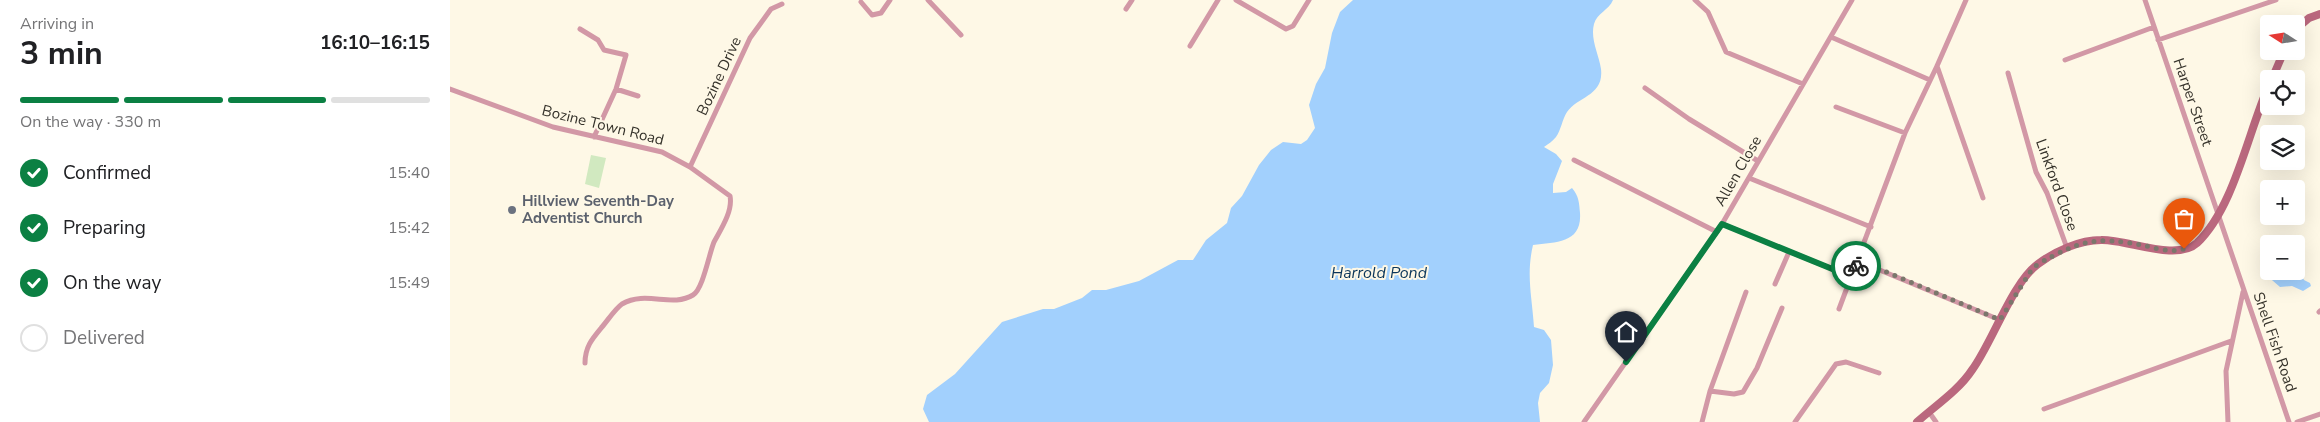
<!DOCTYPE html>
<html lang="en">
<head>
<meta charset="utf-8">
<style>
	:root { --surface:#fff; --page:#f2f2f2; --text:#202124; --muted:#757577; --line:#e0e0e0; --accent:#0b8043 }
	body { margin:0; font-family:"Nunito Sans",sans-serif; background:var(--page); color:var(--text); height:100vh; display:flex; flex-direction:column; font-size:19px; white-space:nowrap }
	* { box-sizing:border-box; margin:0 }
	p { font-size:16px; color:var(--muted) }
	.icon { flex:none; width:28px; height:28px; fill:none; stroke:currentColor; stroke-width:2; stroke-linecap:round; stroke-linejoin:round }
	.map { position:relative; flex:1; overflow:hidden }
	.side { display:flex; flex-direction:column; background:var(--surface); width:450px }
	.side>* { flex:none }
	.needle { width:32px; rotate:282deg }
	.controls { position:absolute; left:1810px; top:15px; display:grid; gap:10px }
	.controls a { display:grid; place-items:center; width:45px; height:45px; border-radius:5px; background:var(--surface); box-shadow:0 5px 20px #0002; font-size:25px }
	.pin { position:absolute; display:grid; place-items:center; width:42px; height:42px; color:#fff; margin:-51px -21px; border-radius:50% 50% 50% 0; rotate:-45deg; box-shadow:0 0 5px #0007 }
	.pin .icon { rotate:45deg }
	.courier { position:absolute; display:grid; place-items:center; width:50px; height:50px; margin:-25px; border:4px solid #0b8043; border-radius:50%; background:#fff; color:#222; box-shadow:0 1px 6px #0007 }
	.head em { font-style:normal; font-weight:700 }
	.head div { display:flex; flex-direction:column-reverse }
	.head { display:flex; align-items:center; justify-content:space-between; height:85px; padding:0 20px }
	h1 { font-size:32px; font-weight:700; line-height:38px }
	.bar { display:grid; grid-template-columns:repeat(4,1fr); gap:8px 5px; align-content:center; height:60px; padding:0 20px }
	.bar i { height:6px; border-radius:4px; background:var(--line) }
	.bar .selected { background:var(--accent) }
	.bar p { grid-column:span 4 }
	ol { padding:0 20px; list-style:none }
	li { display:flex; align-items:center; gap:15px; height:55px }
	li p { margin-inline-start:auto }
	li .icon { padding:5px; border-radius:50%; background:var(--accent); color:#fff; stroke-width:4 }
	li:last-child { color:var(--muted) }
	li i { width:28px; height:28px; border:2px solid var(--line); border-radius:50% }
	main { display:flex; flex:1; min-height:0 }
	.map>svg:first-child { display:block }
	.green { fill:#d1e9c0 }
	.water { fill:#a2d0fd }
	.lines { fill:none; stroke-linecap:round; stroke-linejoin:round }
	.street { stroke:#d298a6; stroke-width:5 }
	.secondary { stroke:#ba687e; stroke-width:8 }
	.done { stroke:#7b776c; stroke-width:5; stroke-dasharray:0 9 }
	.route { stroke:#0b8043; stroke-width:6 }
	.worship-dot { fill:#6b7280; stroke:#fef8e6; stroke-width:2 }
	.labels { text-anchor:middle; stroke-width:4; stroke-linejoin:round; paint-order:stroke }
	.street-label { font-size:15px; fill:#35322a; stroke:#fef8e6 }
	.worship-label { font-size:15px; font-weight:bold; fill:#5b616d; stroke:#fef8e6; text-anchor:start }
	.water-label { font-size:16px; font-style:italic; fill:#0c375b; stroke:#fef8e6 }
</style>
</head>
<body>
<main>
<section class="side">
<div class="head"><div><h1>3 min</h1><p>Arriving in</p></div><em>16:10–16:15</em></div>
<div class="bar"><i class="selected"></i><i class="selected"></i><i class="selected"></i><i></i><p>On the way · 330 m</p></div>
<ol>
<li><svg class="icon" aria-label="check" viewBox="0 0 24 24"><path d="M5 12l5 5 9-10"/></svg>Confirmed<p>15:40</p></li>
<li><svg class="icon" aria-label="check" viewBox="0 0 24 24"><path d="M5 12l5 5 9-10"/></svg>Preparing<p>15:42</p></li>
<li><svg class="icon" aria-label="check" viewBox="0 0 24 24"><path d="M5 12l5 5 9-10"/></svg>On the way<p>15:49</p></li>
<li><i></i>Delivered</li>
</ol>
</section>
<div class="map">
<svg width="1870" height="422" viewBox="0 0 1870 422">
	<rect width="100%" height="100%" fill="#fef8e6"/>
	<path class="green" d="M 141,155 L 156,158 L 149,188 L 135,184 Z"/>
	<path class="water" d="M 903,0 L 1163,0 C 1159,10 1147,13 1144,24 C 1140,39 1149,55 1151,69 C 1154,96 1128,96 1117,112 C 1112,120 1111,130 1106,137 C 1103,141 1098,144 1094,147 L 1106,154 L 1112,161 L 1103,184 L 1103,193 L 1116,192 L 1122,188 C 1129,196 1129,203 1130,213 C 1132,243 1107,242 1083,245 C 1076,275 1082,296 1084,327 L 1094,330 L 1101,340 L 1103,365 L 1099,383 L 1090,393 L 1088,403 L 1090,422 L 479,422 L 473,409 L 477,395 L 505,374 L 552,322 L 593,309 L 604,309 L 632,298 L 642,290 L 656,290 L 689,281 L 728,260 L 743,260 L 756,240 L 777,223 L 781,208 L 792,196 L 809,165 L 821,150 L 833,142 L 851,144 L 857,140 L 865,128 L 859,105 L 866,84 L 875,68 L 882,33 L 890,12 Z
		M 1819,267 L 1819,271 L 1850,272 L 1854,280 L 1860,283 L 1861,286 L 1853,291 L 1842,286 L 1830,287 L 1815,274 Z"/>
	<g class="lines">
		<path class="street" d="M 478,0 L 511,35
			M 786,0 L 836,29 L 843,26 L 859,0
			M 1245,0 L 1258,12 L 1276,52 L 1353,84
			M 1695,0 L 1839,422
			M 411,2 L 422,15 L 431,13 L 440,0
			M 676,9 L 682,0
			M 130,29 L 148,40 L 154,50 L 176,55 L 166,89 L 144,137
			M 1381,37 L 1480,80
			M 1708,40 L 1826,0
			M 740,46 L 768,0
			M 1615,60 L 1704,27
			M 1487,66 L 1533,198
			M 1558,73 L 1586,172 L 1597,193 L 1617,248
			M 1195,88 L 1239,119 L 1308,161
			M 0,89 L 103,127 L 212,152 L 240,167 L 280,196 C 283,211 271,229 264,242 C 259,254 253,289 243,295 C 222,308 196,290 172,304 C 165,309 158,320 152,327 C 142,339 135,347 135,363
			M 166,89 L 188,96
			M 1386,107 L 1455,133
			M 1124,160 L 1267,232
			M 240,167 L 300,38 L 321,9 L 332,4
			M 1299,178 L 1421,227
			M 1272,224 L 1402,277
			M 1408,261 L 1550,320
			M 1325,284 L 1339,252
			M 1389,309 L 1455,133 L 1487,66 L 1516,0
			M 1869,312 L 1870,311
			M 1260,391 L 1284,394 L 1293,392 L 1307,368 L 1332,308
			M 1594,409 L 1781,341
			M 1479,412 L 1486,422
			M 1134,422 L 1272,224 L 1402,0
			M 1252,422 L 1260,391 L 1296,292
			M 1345,422 L 1386,364 L 1396,362 L 1429,373
			M 1778,422 L 1776,371 L 1793,292
			M 1847,422 L 1870,414"/>
		<path class="secondary" d="M 1846,29 L 1859,18 L 1870,14
			M 1822,79 L 1834,51
			M 1467,422 C 1485,406 1509,390 1522,370 C 1542,343 1562,283 1588,264 C 1605,251 1630,240 1651,240 C 1677,239 1726,262 1747,243 C 1784,208 1798,132 1819,85"/>
	</g>
	<g class="lines">
		<path class="done" d="M 1406,266 L 1408,261 L 1420,265 L 1550,320 L 1582,269 L 1588,264 C 1630,241 1643,236 1692,245 C 1705,248 1720,253 1734,249"/>
		<path class="route" d="M 1176,362 L 1272,224 L 1402,277 L 1406,266"/>
	</g>
	<circle class="worship-dot" cx="62" cy="210" r="5"/>
	<g class="labels">
		<g class="street-label">
			<text transform="translate(269 76) rotate(-65)" y="5">Bozine Drive</text>
			<text transform="translate(1743 102) rotate(71)" y="5">Harper Street</text>
			<text transform="translate(153 125) rotate(14)" y="5">Bozine Town Road</text>
			<text transform="translate(1288 171) rotate(-60)" y="5">Allen Close</text>
			<text transform="translate(1607 185) rotate(70)" y="5">Linkford Close</text>
			<text transform="translate(1825 342) rotate(71)" y="5">Shell Fish Road</text>
		</g>
		<g class="worship-label">
			<text x="72" y="206">Hillview Seventh-Day<tspan x="72" dy="17">Adventist Church</tspan></text>
		</g>
		<g class="water-label">
			<text x="929" y="278">Harrold Pond</text>
		</g>
	</g>
</svg>
<div class="controls">
<a><svg class="needle" viewBox="-14 -14 28 28"><path d="M0-13l5 13h-10z" fill="#e53935"/><path d="M0 13l5-13h-10z" fill="#757577"/></svg></a>
<a><svg class="icon" aria-label="locate" viewBox="0 0 24 24"><circle cx="12" cy="12" r="6"/><path d="M12 2v4M12 18v4M2 12h4M18 12h4"/></svg></a>
<a><svg class="icon" aria-label="layers" viewBox="0 0 24 24"><path d="M12 4l9 5-9 5-9-5zM3 14l9 5 9-5"/></svg></a>
<a>+</a>
<a>−</a>
</div>
<div class="pin" style="left:1734px;top:249px;background:#ea580c"><svg class="icon" aria-label="bag" viewBox="0 0 24 24"><path d="M5 8h14l-1 12H6zM9 8a3 3 0 0 1 6 0"/></svg></div>
<div class="pin" style="left:1176px;top:362px;background:#1f2937"><svg class="icon" aria-label="home" viewBox="0 0 24 24"><path d="M3 11l9-7 9 7M6 9v11h12V9"/></svg></div>
<div class="courier" style="left:1406px;top:266px"><svg class="icon" aria-label="bike" viewBox="0 0 24 24"><circle cx="6" cy="16" r="4"/><circle cx="18" cy="16" r="4"/><path d="M6 16l4-8h5l3 8M10 8l3 8H6M13 5h3"/></svg></div>
</div>
</main>
</body>
</html>
